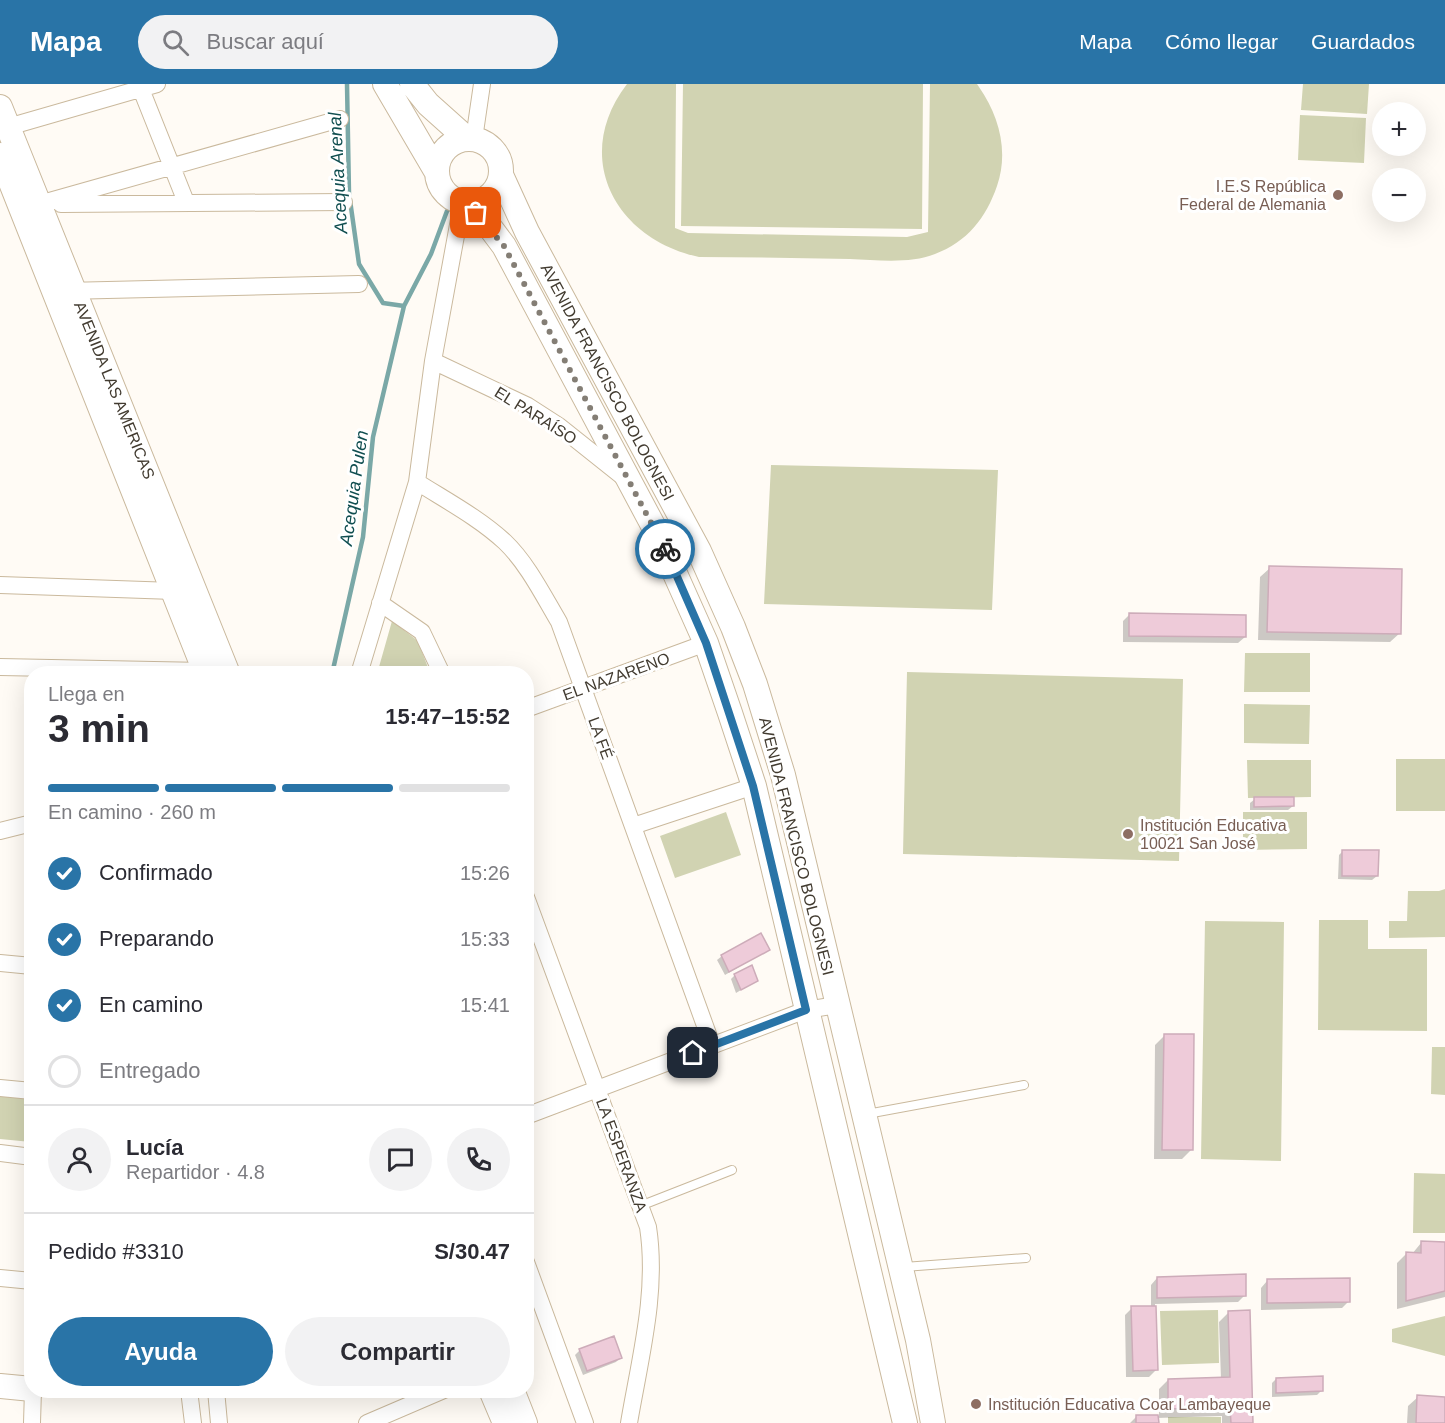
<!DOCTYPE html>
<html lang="es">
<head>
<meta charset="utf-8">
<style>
	:root { --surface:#fff; --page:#f2f2f3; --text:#2b2b33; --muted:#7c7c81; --line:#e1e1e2; --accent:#2974a7 }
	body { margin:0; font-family:Arial,sans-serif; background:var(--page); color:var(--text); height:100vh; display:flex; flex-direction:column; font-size:22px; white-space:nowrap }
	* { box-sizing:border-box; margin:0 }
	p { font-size:20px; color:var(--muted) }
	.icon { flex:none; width:33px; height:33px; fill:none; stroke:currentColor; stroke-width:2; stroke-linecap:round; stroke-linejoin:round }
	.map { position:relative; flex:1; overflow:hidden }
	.side { position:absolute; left:24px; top:582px; width:510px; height:732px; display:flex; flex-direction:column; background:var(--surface); border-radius:24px; box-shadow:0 6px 24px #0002 }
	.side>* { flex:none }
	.tools { position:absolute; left:1372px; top:18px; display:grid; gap:12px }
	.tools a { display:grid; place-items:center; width:54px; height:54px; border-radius:50%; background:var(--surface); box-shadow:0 6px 24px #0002; font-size:30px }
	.pin { position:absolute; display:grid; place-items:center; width:51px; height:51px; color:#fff; margin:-26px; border-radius:12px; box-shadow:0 3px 9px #0006 }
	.courier { position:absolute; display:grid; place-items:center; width:60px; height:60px; margin:-30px; border:4px solid #2974a7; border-radius:50%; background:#fff; color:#222; box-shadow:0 2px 8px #0007 }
	.headline em { font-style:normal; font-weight:600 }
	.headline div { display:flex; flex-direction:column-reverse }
	.headline { display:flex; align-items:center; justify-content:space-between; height:102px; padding:0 24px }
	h1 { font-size:39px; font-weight:600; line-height:45px }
	.bar { display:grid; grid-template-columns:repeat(4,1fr); gap:9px 6px; align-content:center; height:72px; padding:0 24px }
	.bar i { height:8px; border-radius:4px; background:var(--line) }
	.bar .current { background:var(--accent) }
	.bar p { grid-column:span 4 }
	.line { display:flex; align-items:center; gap:15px; padding:0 24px; border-top:2px solid var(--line) }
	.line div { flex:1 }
	.round { display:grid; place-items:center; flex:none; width:63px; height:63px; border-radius:32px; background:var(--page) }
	ol { padding:0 24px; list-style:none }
	li { display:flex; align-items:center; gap:18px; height:66px }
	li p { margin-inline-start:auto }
	li .icon { padding:6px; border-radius:50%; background:var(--accent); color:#fff; stroke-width:4 }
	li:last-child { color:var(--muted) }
	li i { width:33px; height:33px; border:3px solid var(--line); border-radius:50% }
	.primary-button { display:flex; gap:12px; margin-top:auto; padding:12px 24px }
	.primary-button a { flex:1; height:69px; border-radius:36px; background:var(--accent); color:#fff; font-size:24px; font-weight:600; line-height:69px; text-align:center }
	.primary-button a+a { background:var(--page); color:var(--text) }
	header { display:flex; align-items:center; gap:36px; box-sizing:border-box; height:84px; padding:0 30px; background:var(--accent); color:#fff }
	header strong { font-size:28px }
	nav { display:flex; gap:33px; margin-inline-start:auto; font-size:21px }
	.search { width:420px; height:54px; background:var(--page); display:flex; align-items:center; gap:15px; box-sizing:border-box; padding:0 21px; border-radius:33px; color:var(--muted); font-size:22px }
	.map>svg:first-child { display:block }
	.green { fill:#d1d3b2 }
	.shadow { fill:#0003 }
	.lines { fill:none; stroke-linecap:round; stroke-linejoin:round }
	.stream { stroke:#7aa8a7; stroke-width:4.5 }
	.building { fill:#eecbd9; stroke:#cdacb9; stroke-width:1.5 }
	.lane-casing { stroke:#cab99d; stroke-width:10 }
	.street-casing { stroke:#cab99d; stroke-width:18 }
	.secondary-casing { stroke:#cab99d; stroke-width:26 }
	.lane { stroke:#fff; stroke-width:8 }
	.street { stroke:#fff; stroke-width:16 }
	.secondary { stroke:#fff; stroke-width:24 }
	.done { stroke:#847e75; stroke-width:6; stroke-dasharray:0 10.8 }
	.route { stroke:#2974a7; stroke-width:8 }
	.education-dot { fill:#8d6e63; stroke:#fff; stroke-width:2 }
	.labels { text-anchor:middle; stroke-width:6; stroke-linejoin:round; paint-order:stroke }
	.education-label { font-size:16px; fill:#785e54; stroke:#fff; text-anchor:start }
	.street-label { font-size:16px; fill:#423b30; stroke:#fff }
	.water-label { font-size:18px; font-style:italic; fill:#104e50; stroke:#fff }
</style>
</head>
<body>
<header>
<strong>Mapa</strong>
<div class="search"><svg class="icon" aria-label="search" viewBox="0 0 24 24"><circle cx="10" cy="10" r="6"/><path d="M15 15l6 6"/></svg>Buscar aquí</div>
<nav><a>Mapa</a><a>Cómo llegar</a><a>Guardados</a></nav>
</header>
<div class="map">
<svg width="1445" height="1339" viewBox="0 0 1445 1339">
	<rect width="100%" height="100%" fill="#fffbf5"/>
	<path class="green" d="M 627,0 L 676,0 L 675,144 L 688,149 L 907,153 L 928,148 L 930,0 L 977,0 L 979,3 C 999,32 1009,67 997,102 C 986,134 967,158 935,170 C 910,180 877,176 850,175 C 799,174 749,173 699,173 C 615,155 571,73 627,0 Z
		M 683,0 L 923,0 L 922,145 L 681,142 Z
		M 1303,0 L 1369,0 L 1367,30 L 1301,26 Z
		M 1300,31 L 1366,34 L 1364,79 L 1298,76 Z
		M 771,381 L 998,386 L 992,526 L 764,520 Z
		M 392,537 L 418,557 L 430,589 L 377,590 Z
		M 1245,569 L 1310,569 L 1310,608 L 1244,608 Z
		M 907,588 L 1183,595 L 1179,777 L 903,770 Z
		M 1244,620 L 1310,621 L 1309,660 L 1244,659 Z
		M 1396,675 L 1445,675 L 1445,727 L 1396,727 Z
		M 1247,676 L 1311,676 L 1311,713 L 1248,714 Z
		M 726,728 L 741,771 L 675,794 L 660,752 Z
		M 1243,728 L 1307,728 L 1307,765 L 1243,766 Z
		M 1445,805 L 1445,853 L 1389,854 L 1389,837 L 1407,837 L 1408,807 L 1439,807 Z
		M 1319,836 L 1368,836 L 1368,865 L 1427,865 L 1427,947 L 1318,946 Z
		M 1205,837 L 1284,838 L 1281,1077 L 1201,1075 Z
		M 1432,963 L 1445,963 L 1445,1011 L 1431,1010 Z
		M 0,1011 L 31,1014 L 31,1058 L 0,1055 Z
		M 1414,1089 L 1445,1090 L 1445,1149 L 1413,1149 Z
		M 1218,1226 L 1219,1279 L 1162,1281 L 1160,1227 Z
		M 1445,1232 L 1445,1272 L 1392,1258 L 1392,1245 Z
		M 1168,1333 L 1221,1333 L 1221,1339 L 1168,1339 Z"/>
	<path class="shadow" d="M 1270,484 L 1400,549 L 1390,558 L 1258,556 L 1260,493 Z
		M 1130,530 L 1245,553 L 1238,559 L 1123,558 L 1123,537 Z
		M 1255,715 L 1293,722 L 1288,726 L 1250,726 L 1250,719 Z
		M 1343,767 L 1377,792 L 1372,796 L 1338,795 L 1339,771 Z
		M 768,866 L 725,891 L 717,876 L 722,872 Z
		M 735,891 L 756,897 L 736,909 L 731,895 Z
		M 1165,951 L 1191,1066 L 1182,1075 L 1154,1075 L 1155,961 Z
		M 1421,1159 L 1445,1160 L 1445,1213 L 1397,1225 L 1397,1179 L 1407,1169 L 1412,1170 Z
		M 1157,1194 L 1245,1211 L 1238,1218 L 1155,1220 L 1156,1286 L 1149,1293 L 1126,1293 L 1125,1231 L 1132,1224 L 1151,1223 L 1151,1201 Z
		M 1267,1197 L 1349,1217 L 1342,1224 L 1261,1226 L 1261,1204 Z
		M 1229,1228 L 1252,1339 L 1222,1339 L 1222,1332 L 1157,1334 L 1157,1339 L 1130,1339 L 1136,1333 L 1159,1332 L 1159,1305 L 1168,1296 L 1221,1295 L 1219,1238 Z
		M 613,1254 L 620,1274 L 616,1278 L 583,1291 L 575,1271 L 579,1267 Z
		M 1276,1295 L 1322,1306 L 1317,1311 L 1272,1313 L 1272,1299 Z
		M 1418,1313 L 1445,1314 L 1445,1339 L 1407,1339 L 1408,1322 Z"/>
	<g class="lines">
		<path class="stream" d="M 347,0 L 349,109 L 359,180 L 383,219 L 404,222
			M 332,590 L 363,453 L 373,353 L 404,222 L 431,170 L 447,127"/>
	</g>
	<path class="building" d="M 1269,482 L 1402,485 L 1401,550 L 1267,548 Z
		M 1129,529 L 1246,531 L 1246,553 L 1129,552 Z
		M 1254,713 L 1294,713 L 1294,722 L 1254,723 Z
		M 1342,766 L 1379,766 L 1378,792 L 1342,792 Z
		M 761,849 L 770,866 L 729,888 L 721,871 Z
		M 752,881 L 758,897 L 741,906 L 734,890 Z
		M 1164,950 L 1194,950 L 1193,1066 L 1162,1066 Z
		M 1421,1157 L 1445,1158 L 1445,1207 L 1406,1217 L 1406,1168 L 1421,1169 Z
		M 1246,1190 L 1246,1212 L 1157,1214 L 1157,1193 Z
		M 1350,1194 L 1350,1218 L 1267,1219 L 1267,1195 Z
		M 1131,1222 L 1156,1222 L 1158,1286 L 1133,1287 Z
		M 1250,1226 L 1253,1339 L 1231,1339 L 1230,1323 L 1168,1325 L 1168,1295 L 1230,1293 L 1228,1227 Z
		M 614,1252 L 622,1274 L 587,1287 L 579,1265 Z
		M 1323,1292 L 1323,1307 L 1276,1309 L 1276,1294 Z
		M 1417,1311 L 1445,1313 L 1445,1339 L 1416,1339 Z
		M 1136,1331 L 1158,1331 L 1159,1339 L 1136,1339 Z"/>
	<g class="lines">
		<defs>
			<path id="lane" d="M 867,1030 L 1024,1001
				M 640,1122 L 732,1086
				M 904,1183 L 1026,1174"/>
			<path id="street" d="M 139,0 L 186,118
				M 8,43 L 157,0
				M 474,55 L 482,0
				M 39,120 L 340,35
				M 61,120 L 344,118
				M 65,207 L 359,200
				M 433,277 L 528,322 L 559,342 L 623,393
				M 417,398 C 447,417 479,434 505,458 C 527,479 543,511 559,538 L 712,961
				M 0,501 L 174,507
				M 380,519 L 422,548 L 442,590
				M 0,583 L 205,587
				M 359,590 L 417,398 L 433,277 L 462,119
				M 526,625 L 706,559
				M 633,742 L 754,702
				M 0,747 L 32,739
				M 526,813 L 648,1143 C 658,1208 640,1274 629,1339
				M 0,879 L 32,882
				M 0,1004 L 32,1007
				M 526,1032 L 806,926 L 837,921
				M 0,1069 L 32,1073
				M 526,1178 L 585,1339
				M 0,1194 L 32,1197
				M 189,1306 L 193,1339
				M 216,1306 L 219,1339
				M 32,1339 L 33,1306
				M 367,1339 L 444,1306"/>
			<path id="secondary" d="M 385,0 L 436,87
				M 412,0 L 428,20 L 466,54
				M 0,23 L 228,590
				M437 87a32 32 0 1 1 64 0a32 32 0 1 1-64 0Z
				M 0,71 L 206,590
				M 501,91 L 527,148 L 699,467 L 733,543 L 755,600 L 783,691 L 918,1256 L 933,1339
				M 465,120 L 486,138 L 504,162 L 656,447 L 706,559 L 730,629 L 754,702 L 905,1339
				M 0,1302 L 32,1305
				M 491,1306 L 505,1339
				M 512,1306 L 525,1339"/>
		</defs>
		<use href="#lane" class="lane-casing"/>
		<use href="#street" class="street-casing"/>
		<use href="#secondary" class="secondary-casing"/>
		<use href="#lane" class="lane"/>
		<use href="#street" class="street"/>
		<use href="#secondary" class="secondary"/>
	</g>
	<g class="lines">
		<path class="done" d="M 476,129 L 504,162 L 665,465"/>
		<path class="route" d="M 665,465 L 706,559 L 753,702 L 806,926 L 693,969"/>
	</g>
	<g class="education-dot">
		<circle cx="1338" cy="111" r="6"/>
		<circle cx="1128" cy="750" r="6"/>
		<circle cx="976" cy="1320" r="6"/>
	</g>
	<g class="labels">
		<g class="education-label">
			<text x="1326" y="108" text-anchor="end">I.E.S República<tspan x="1326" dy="18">Federal de Alemania</tspan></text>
			<text x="1140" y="747">Institución Educativa<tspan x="1140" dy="18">10021 San José</tspan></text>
			<text x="988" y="1326">Institución Educativa Coar Lambayeque</text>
		</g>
		<g class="street-label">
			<text transform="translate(608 298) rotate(62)" y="6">AVENIDA FRANCISCO BOLOGNESI</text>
			<text transform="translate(115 306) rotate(68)" y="6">AVENIDA LAS AMERICAS</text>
			<text transform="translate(536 331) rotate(32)" y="6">EL PARAÍSO</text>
			<text transform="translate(616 592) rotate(-20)" y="6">EL NAZARENO</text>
			<text transform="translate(601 654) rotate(70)" y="6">LA FÉ</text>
			<text transform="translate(797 762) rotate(76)" y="6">AVENIDA FRANCISCO BOLOGNESI</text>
			<text transform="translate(622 1071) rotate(70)" y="6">LA ESPERANZA</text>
		</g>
		<g class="water-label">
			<text transform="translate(338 89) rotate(-93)" y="6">Acequia Arenal</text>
			<text transform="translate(354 404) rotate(-82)" y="6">Acequia Pulen</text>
		</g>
	</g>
</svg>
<div class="tools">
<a>+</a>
<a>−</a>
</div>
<div class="pin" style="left:476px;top:129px;background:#ea580c"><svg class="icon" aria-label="bag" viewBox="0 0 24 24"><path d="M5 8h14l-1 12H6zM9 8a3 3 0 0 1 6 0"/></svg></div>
<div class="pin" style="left:693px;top:969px;background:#1f2937"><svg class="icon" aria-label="home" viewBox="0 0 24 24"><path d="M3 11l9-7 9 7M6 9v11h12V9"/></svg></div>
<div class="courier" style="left:665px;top:465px"><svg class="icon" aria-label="bike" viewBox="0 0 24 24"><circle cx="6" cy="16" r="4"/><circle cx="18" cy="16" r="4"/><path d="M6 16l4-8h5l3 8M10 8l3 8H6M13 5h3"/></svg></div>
<section class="side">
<div class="headline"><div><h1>3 min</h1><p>Llega en</p></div><em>15:47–15:52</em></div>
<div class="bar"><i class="current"></i><i class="current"></i><i class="current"></i><i></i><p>En camino · 260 m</p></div>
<ol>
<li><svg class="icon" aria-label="check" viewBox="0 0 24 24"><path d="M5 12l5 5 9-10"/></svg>Confirmado<p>15:26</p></li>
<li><svg class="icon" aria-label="check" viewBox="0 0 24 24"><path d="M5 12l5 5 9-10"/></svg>Preparando<p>15:33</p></li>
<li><svg class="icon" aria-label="check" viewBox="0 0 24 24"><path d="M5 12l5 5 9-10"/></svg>En camino<p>15:41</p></li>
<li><i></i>Entregado</li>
</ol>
<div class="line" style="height:108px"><a class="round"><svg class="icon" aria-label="person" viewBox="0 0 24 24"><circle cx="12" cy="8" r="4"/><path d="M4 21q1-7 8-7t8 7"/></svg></a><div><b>Lucía</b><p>Repartidor · 4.8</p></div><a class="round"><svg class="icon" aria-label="chat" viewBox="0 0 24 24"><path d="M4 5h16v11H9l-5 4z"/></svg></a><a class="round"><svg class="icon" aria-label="phone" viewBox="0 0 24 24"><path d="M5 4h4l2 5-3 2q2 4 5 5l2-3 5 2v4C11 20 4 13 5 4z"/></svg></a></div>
<div class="line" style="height:78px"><div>Pedido #3310</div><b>S/30.47</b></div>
<div class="primary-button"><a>Ayuda</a><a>Compartir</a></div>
</section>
</div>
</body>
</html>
